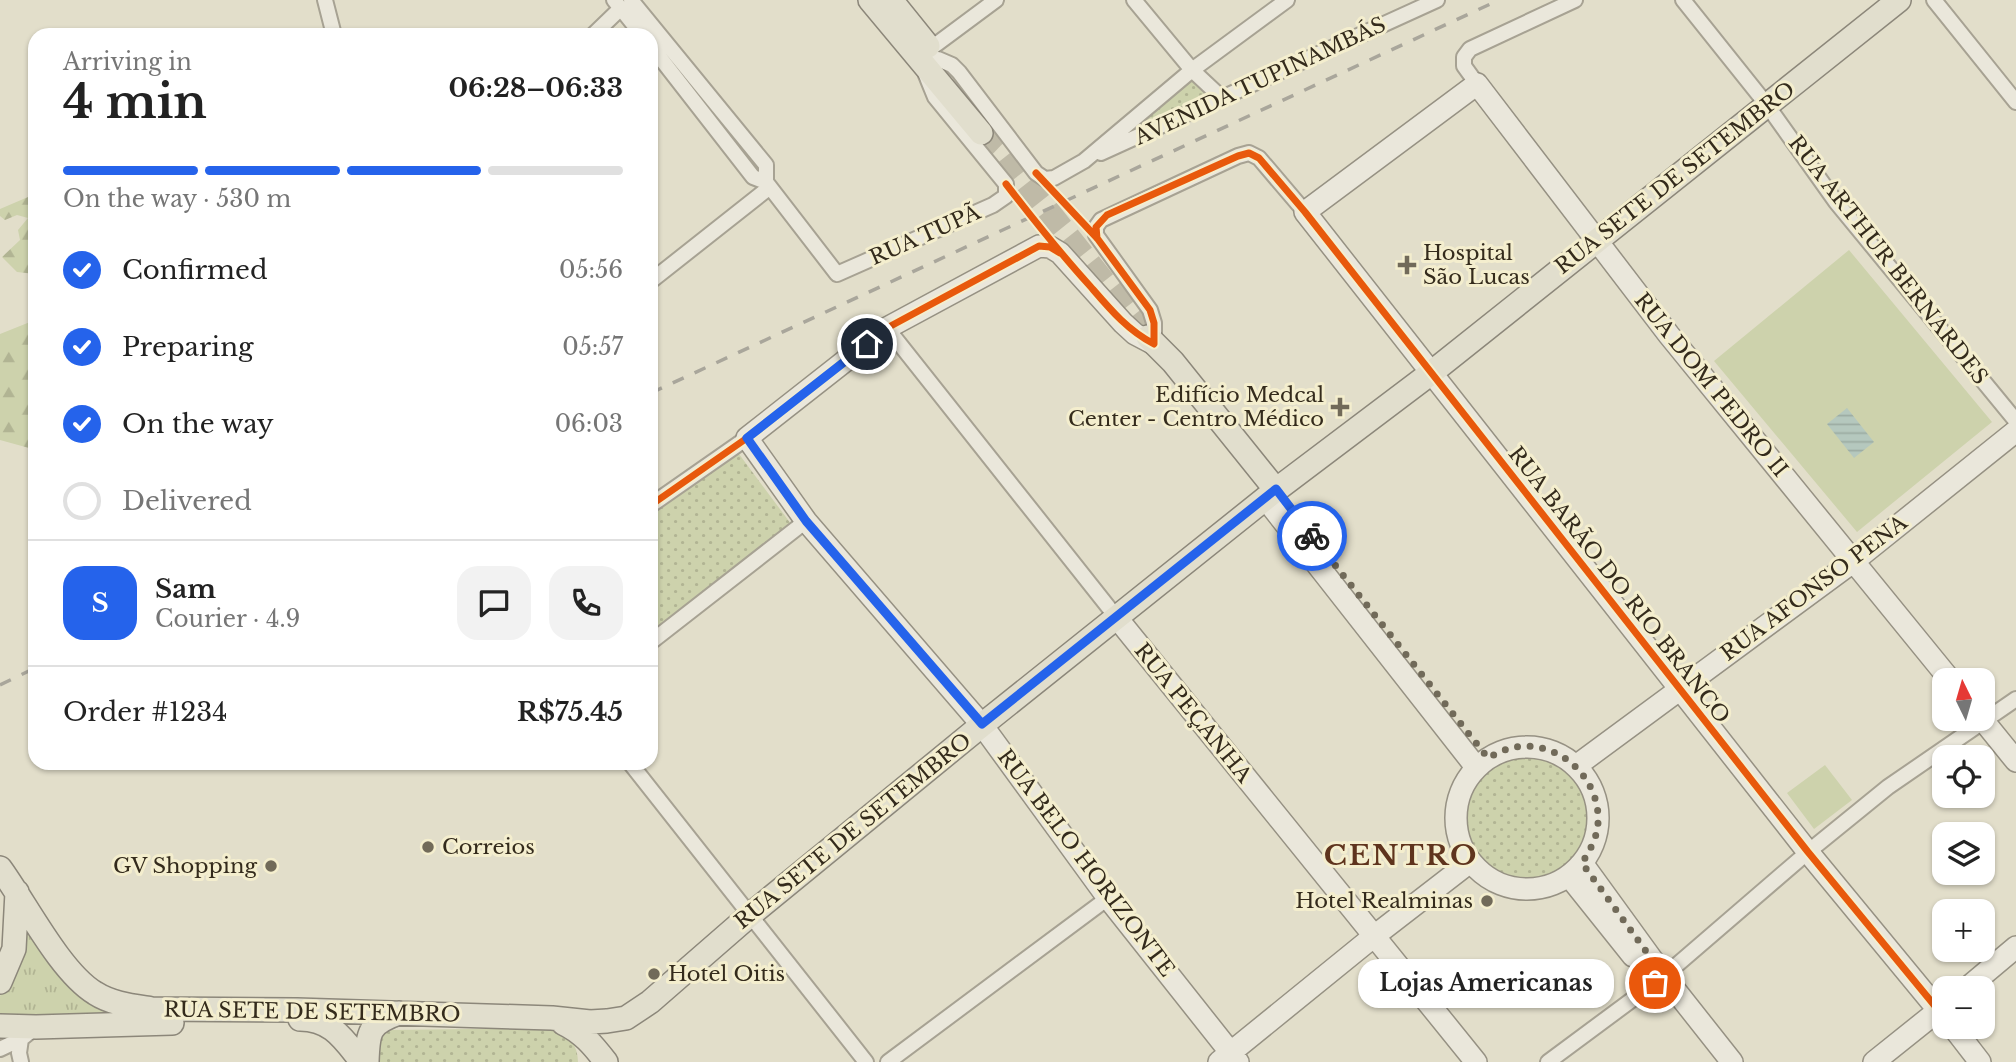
<!DOCTYPE html>
<html lang="en">
<head>
<meta charset="utf-8">
<style>
	:root { --surface:#fff; --page:#f2f2f2; --text:#222; --muted:#767676; --line:#e0e0e0; --accent:#2563eb }
	body { margin:0; font-family:"Libre Baskerville",serif; background:var(--page); color:var(--text); height:100vh; display:flex; flex-direction:column; font-size:26px; white-space:nowrap }
	* { box-sizing:border-box; margin:0 }
	p { font-size:23px; color:var(--muted) }
	.icon { flex:none; width:38px; height:38px; fill:none; stroke:currentColor; stroke-width:2; stroke-linecap:round; stroke-linejoin:round }
	.map { position:relative; flex:1; overflow:hidden }
	.side { position:absolute; left:28px; top:28px; width:630px; height:742px; display:flex; flex-direction:column; background:var(--surface); border-radius:21px; box-shadow:0 2px 5px #0004 }
	.side>* { flex:none }
	.needle { width:46px; rotate:355deg }
	.buttons { position:absolute; left:1932px; top:668px; display:grid; gap:14px }
	.buttons a { display:grid; place-items:center; width:63px; height:63px; border-radius:14px; background:var(--surface); box-shadow:0 2px 5px #0004; font-size:35px }
	.pin { position:absolute; display:grid; place-items:center; width:60px; height:60px; color:#fff; margin:-30px; border:4px solid #fff; border-radius:50%; box-shadow:0 2px 7px #0007 }
	.courier { position:absolute; display:grid; place-items:center; width:70px; height:70px; margin:-35px; border:5px solid #2563eb; border-radius:50%; background:#fff; color:#222; box-shadow:0 2px 9px #0007 }
	.bubble { position:absolute; height:49px; border-radius:21px; background:var(--surface); box-shadow:0 2px 5px #0004; font-size:23px; font-weight:700; line-height:49px; text-align:center }
	.summary em { font-style:normal; font-weight:700 }
	.summary div { display:flex; flex-direction:column-reverse }
	.summary { display:flex; align-items:center; justify-content:space-between; height:119px; padding:0 35px }
	h1 { font-size:46px; font-weight:700; line-height:52px }
	.bar { display:grid; grid-template-columns:repeat(4,1fr); gap:10px 7px; align-content:center; height:84px; padding:0 35px }
	.bar i { height:9px; border-radius:5px; background:var(--line) }
	.bar .current { background:var(--accent) }
	.bar p { grid-column:span 4 }
	.line { display:flex; align-items:center; gap:18px; padding:0 35px; border-top:2px solid var(--line) }
	.line div { flex:1 }
	.round { display:grid; place-items:center; flex:none; width:74px; height:74px; border-radius:21px; background:var(--page) }
	ol { padding:0 35px; list-style:none }
	li { display:flex; align-items:center; gap:21px; height:77px }
	li p { margin-inline-start:auto }
	li .icon { padding:7px; border-radius:50%; background:var(--accent); color:#fff; stroke-width:4 }
	li:last-child { color:var(--muted) }
	li i { width:38px; height:38px; border:4px solid var(--line); border-radius:50% }
	.map>svg:first-child { display:block }
	.grass { fill:url(#grass-tufts) }
	.forest { fill:url(#forest-firs) }
	.park { fill:url(#park-dots) }
	.garden { fill:#cdd2ac }
	.water { fill:url(#water-rules) }
	.lines { fill:none; stroke-linecap:round; stroke-linejoin:round }
	.primary-tunnel { stroke:#bfbaa7; stroke-width:23; stroke-dasharray:23 11; stroke-linecap:butt }
	.street-casing { stroke:#a7a293; stroke-width:18 }
	.secondary-casing { stroke:#969183; stroke-width:24 }
	.primary-casing { stroke:#8c877a; stroke-width:26 }
	.street { stroke:#eae7db; stroke-width:14 }
	.secondary { stroke:#eae7db; stroke-width:21 }
	.primary { stroke:#e1decd; stroke-width:23 }
	.rail { stroke:#a9a69b; stroke-width:3.5; stroke-dasharray:12 12; stroke-linecap:butt }
	.cycleway-casing { stroke:#f4eece; stroke-width:11 }
	.cycleway { stroke:#e8590c; stroke-width:7 }
	.done { stroke:#716a59; stroke-width:7; stroke-dasharray:0 12.6 }
	.route { stroke:#2563eb; stroke-width:9 }
	.poi-dot { fill:#716a59; stroke:#f4eece; stroke-width:2.5 }
	.labels { text-anchor:middle; stroke-width:6; stroke-linejoin:round; paint-order:stroke }
	.street-label { font-size:21px; fill:#342b1c; stroke:#f4eece }
	.poi-label { font-size:21px; fill:#342b1c; stroke:#f4eece; text-anchor:start }
	.district-label { font-size:28px; font-weight:bold; letter-spacing:2px; fill:#5f341d; stroke:#f4eece }
</style>
</head>
<body>
<div class="map">
<svg width="2016" height="1062" viewBox="0 0 2016 1062">
	<defs>
		<pattern id="grass-tufts" width="24" height="20" patternUnits="userSpaceOnUse" patternTransform="scale(1.75)"><rect width="24" height="20" fill="#cdd2ac"/><path d="M3 7l-1-3M5 7V3M7 7l1-3M15 17l-1-3M17 17v-4M19 17l1-3" fill="none" stroke="#b1b493"/></pattern>
		<pattern id="forest-firs" width="22" height="20" patternUnits="userSpaceOnUse" patternTransform="scale(1.75)"><rect width="22" height="20" fill="#cdd2ac"/><path d="M5 1l3.5 6h-7zM16 11l3.5 6h-7z" fill="#b1b493"/></pattern>
		<pattern id="park-dots" width="8" height="8" patternUnits="userSpaceOnUse" patternTransform="scale(1.75)"><rect width="8" height="8" fill="#cdd2ac"/><path d="M2 2h.1M6 6h.1" fill="none" stroke="#b1b493" stroke-width="1.8" stroke-linecap="round"/></pattern>
		<pattern id="water-rules" width="6" height="5" patternUnits="userSpaceOnUse" patternTransform="scale(1.75)"><rect width="6" height="5" fill="#b5c8be"/><path d="M0 2.5h6" fill="none" stroke="#9caca3"/></pattern>
	</defs>
	<rect width="100%" height="100%" fill="#e2deca"/>
	<path class="grass" d="M 22,921 C 45,964 77,996 120,1018 L 0,1020 L 0,996 L 7,985 Z"/>
	<path class="forest" d="M 35,194 L 35,274 L 17,272 L 2,257 L 20,240 L 18,230 L 28,218 L 17,215 L 5,220 L 0,216 L 0,209 Z
		M 35,320 L 35,447 L 29,448 L 0,440 L 0,334 Z"/>
	<path class="park" d="M 1190,76 L 1212,101 L 1100,151 Z
		M 736,450 L 794,528 L 651,633 L 651,513 Z
		M1463 817a62 62 0 1 1 124 0a62 62 0 1 1-124 0Z
		M 554,1028 C 569,1034 578,1046 578,1062 L 371,1062 L 382,1032 L 390,1030 Z"/>
	<path class="garden" d="M 1849,250 L 1992,422 L 1857,532 L 1714,361 Z
		M 1825,765 L 1852,800 L 1814,829 L 1787,793 Z"/>
	<path class="water" d="M 1847,408 L 1874,442 L 1854,458 L 1827,424 Z"/>
	<g class="lines">
		<path class="primary-tunnel" d="M 981,133 L 1005,156 L 1148,337"/>
		<defs>
			<path id="street" d="M 325,0 L 334,35
				M 614,0 L 642,35
				M 631,0 L 766,165 L 766,182
				M 1134,0 L 1192,70 L 1223,99
				M 1683,0 L 1767,105 L 1836,202 L 2016,421
				M 1934,0 L 2016,102
				M 593,35 L 621,8
				M 651,46 L 753,177 L 766,182 L 837,274 L 993,205 L 1006,196 L 1006,184 L 935,97 L 926,75
				M 930,49 L 996,0
				M 938,59 L 952,65 L 959,72 L 1036,173 L 1045,179 L 1054,178 L 1084,161 L 1192,70 L 1287,0
				M 1477,84 L 1464,66 L 1464,57 L 1470,49 L 1575,0
				M 1101,153 L 1437,0
				M 651,281 L 770,187
				M 887,328 L 1117,618
				M 1154,344 L 1154,323 L 1150,310 L 1096,235 L 1096,227 L 1101,220 L 1238,156 L 1249,153 L 1259,158 L 1305,212
				M 651,505 L 747,438
				M 651,642 L 806,521
				M 630,763 L 866,1062
				M 0,1049 L 21,1039 L 36,1027
				M 21,1062 L 19,1053 L 21,1039
				M 888,1062 L 1108,898
				M 1548,1062 L 1664,976 L 1808,852 L 1888,787 L 2016,699"/>
			<path id="secondary" d="M 1154,344 L 1135,334 L 1123,323 L 1060,253 L 1050,247 L 1039,246 L 887,328 L 747,438 L 806,521 L 982,725 L 1108,898 L 1238,1062
				M 1265,498 L 1476,767
				M 1117,618 L 1476,1062
				M 1982,719 L 2016,761
				M1456 818a71 71 0 1 1 142 0a71 71 0 1 1-142 0Z
				M 1576,766 L 1854,561 L 2016,431
				M 1582,863 L 1664,976 L 1732,1062
				M 1569,876 L 1633,956
				M 1966,989 L 2016,947
				M 1944,1017 L 1808,852 L 1305,212 L 1477,84 L 1669,335 L 1951,681
				M 1953,1027 L 1980,1062
				M 1219,1062 L 1373,937 L 1470,862
				M 1874,1062 L 1944,1006"/>
			<path id="primary" d="M 870,0 L 981,133
				M 891,0 L 928,46
				M 1148,337 L 1173,362 L 1276,490
				M 0,868 C 25,902 60,972 95,993 C 112,1004 133,1006 152,1009 L 297,1010 L 552,1018 L 590,1022 L 607,1021 L 626,1018 L 650,1002 L 750,915 L 982,725 L 1276,490 L 1431,373 L 1899,0
				M 0,982 L 14,949 L 17,892
				M 300,1019 C 332,1019 344,1040 362,1062
				M 563,1023 C 582,1032 593,1045 606,1062
				M 0,1026 L 36,1027 L 172,1023
				M 367,1062 C 368,1032 368,1024 399,1013"/>
		</defs>
		<use href="#street" class="street-casing"/>
		<use href="#secondary" class="secondary-casing"/>
		<use href="#primary" class="primary-casing"/>
		<use href="#street" class="street"/>
		<use href="#secondary" class="secondary"/>
		<use href="#primary" class="primary"/>
		<path class="rail" d="M 651,393 L 1499,0
			M 0,685 L 35,668"/>
		<defs>
			<path id="cycleway" d="M 1006,184 C 1033,219 1060,253 1090,286 C 1109,308 1127,330 1154,344 L 1154,323 L 1150,310 L 1097,238 L 1036,173
				M 1097,238 L 1096,227 L 1107,215 L 1238,156 L 1249,153 L 1259,158 L 1305,212 L 1808,852 L 1944,1017
				M 651,505 L 747,438 L 887,328 L 1039,246 L 1050,247 L 1060,253"/>
		</defs>
		<use href="#cycleway" class="cycleway-casing"/>
		<use href="#cycleway" class="cycleway"/>
	</g>
	<g class="lines">
		<path class="done" d="M 1312,536 L 1488,758 C 1494,755 1501,751 1508,749 C 1554,735 1601,776 1598,823 C 1597,838 1590,850 1582,863 L 1664,976 L 1655,983"/>
		<path class="route" d="M 867,344 L 747,438 L 806,521 L 982,724 L 1276,489 L 1312,536"/>
	</g>
	<g class="poi-dot">
		<path d="M1403.5 254.5h7v7h7v7h-7v7h-7v-7h-7v-7h7z"/>
		<path d="M1336.5 396.5h7v7h7v7h-7v7h-7v-7h-7v-7h7z"/>
		<circle cx="428" cy="847" r="7"/>
		<circle cx="271" cy="866" r="7"/>
		<circle cx="1487" cy="901" r="7"/>
		<circle cx="654" cy="974" r="7"/>
	</g>
	<g class="labels">
		<g class="street-label">
			<text transform="translate(1260 81) rotate(-25)" y="7">AVENIDA TUPINAMBÁS</text>
			<text transform="translate(1675 178) rotate(-38)" y="7">RUA SETE DE SETEMBRO</text>
			<text transform="translate(925 235) rotate(-24)" y="7">RUA TUPÃ</text>
			<text transform="translate(1888 260) rotate(52)" y="7">RUA ARTHUR BERNARDES</text>
			<text transform="translate(1711 385) rotate(51)" y="7">RUA DOM PEDRO II</text>
			<text transform="translate(1619 585) rotate(52)" y="7">RUA BARÃO DO RIO BRANCO</text>
			<text transform="translate(1814 588) rotate(-37)" y="7">RUA AFONSO PENA</text>
			<text transform="translate(1193 713) rotate(51)" y="7">RUA PEÇANHA</text>
			<text transform="translate(853 831) rotate(-39)" y="7">RUA SETE DE SETEMBRO</text>
			<text transform="translate(1086 863) rotate(53)" y="7">RUA BELO HORIZONTE</text>
			<text transform="translate(312 1012) rotate(1)" y="7">RUA SETE DE SETEMBRO</text>
		</g>
		<g class="poi-label">
			<text x="1423" y="260">Hospital<tspan x="1423" dy="24">São Lucas</tspan></text>
			<text x="1324" y="402" text-anchor="end">Edifício Medcal<tspan x="1324" dy="24">Center - Centro Médico</tspan></text>
			<text x="442" y="854">Correios</text>
			<text x="257" y="873" text-anchor="end">GV Shopping</text>
			<text x="1473" y="908" text-anchor="end">Hotel Realminas</text>
			<text x="668" y="981">Hotel Oitis</text>
		</g>
		<g class="district-label">
			<text x="1401" y="865">CENTRO</text>
		</g>
	</g>
</svg>
<div class="buttons">
<a><svg class="needle" viewBox="-14 -14 28 28"><path d="M0-13l5 13h-10z" fill="#e53935"/><path d="M0 13l5-13h-10z" fill="#767676"/></svg></a>
<a><svg class="icon" aria-label="locate" viewBox="0 0 24 24"><circle cx="12" cy="12" r="6"/><path d="M12 2v4M12 18v4M2 12h4M18 12h4"/></svg></a>
<a><svg class="icon" aria-label="layers" viewBox="0 0 24 24"><path d="M12 4l9 5-9 5-9-5zM3 14l9 5 9-5"/></svg></a>
<a>+</a>
<a>−</a>
</div>
<div class="pin" style="left:1655px;top:983px;background:#ea580c"><svg class="icon" aria-label="bag" viewBox="0 0 24 24"><path d="M5 8h14l-1 12H6zM9 8a3 3 0 0 1 6 0"/></svg></div>
<div class="pin" style="left:867px;top:344px;background:#1f2937"><svg class="icon" aria-label="home" viewBox="0 0 24 24"><path d="M3 11l9-7 9 7M6 9v11h12V9"/></svg></div>
<div class="courier" style="left:1312px;top:536px"><svg class="icon" aria-label="bike" viewBox="0 0 24 24"><circle cx="6" cy="16" r="4"/><circle cx="18" cy="16" r="4"/><path d="M6 16l4-8h5l3 8M10 8l3 8H6M13 5h3"/></svg></div>
<div class="bubble" style="left:1358px;top:959px;width:256px">Lojas Americanas</div>
<section class="side">
<div class="summary"><div><h1>4 min</h1><p>Arriving in</p></div><em>06:28–06:33</em></div>
<div class="bar"><i class="current"></i><i class="current"></i><i class="current"></i><i></i><p>On the way · 530 m</p></div>
<ol>
<li><svg class="icon" aria-label="check" viewBox="0 0 24 24"><path d="M5 12l5 5 9-10"/></svg>Confirmed<p>05:56</p></li>
<li><svg class="icon" aria-label="check" viewBox="0 0 24 24"><path d="M5 12l5 5 9-10"/></svg>Preparing<p>05:57</p></li>
<li><svg class="icon" aria-label="check" viewBox="0 0 24 24"><path d="M5 12l5 5 9-10"/></svg>On the way<p>06:03</p></li>
<li><i></i>Delivered</li>
</ol>
<div class="line" style="height:126px"><b class="round" style="background:var(--accent);color:#fff">S</b><div><b>Sam</b><p>Courier · 4.9</p></div><a class="round"><svg class="icon" aria-label="chat" viewBox="0 0 24 24"><path d="M4 5h16v11H9l-5 4z"/></svg></a><a class="round"><svg class="icon" aria-label="phone" viewBox="0 0 24 24"><path d="M5 4h4l2 5-3 2q2 4 5 5l2-3 5 2v4C11 20 4 13 5 4z"/></svg></a></div>
<div class="line" style="height:91px"><div>Order #1234</div><b>R$75.45</b></div>
</section>
</div>
</body>
</html>
